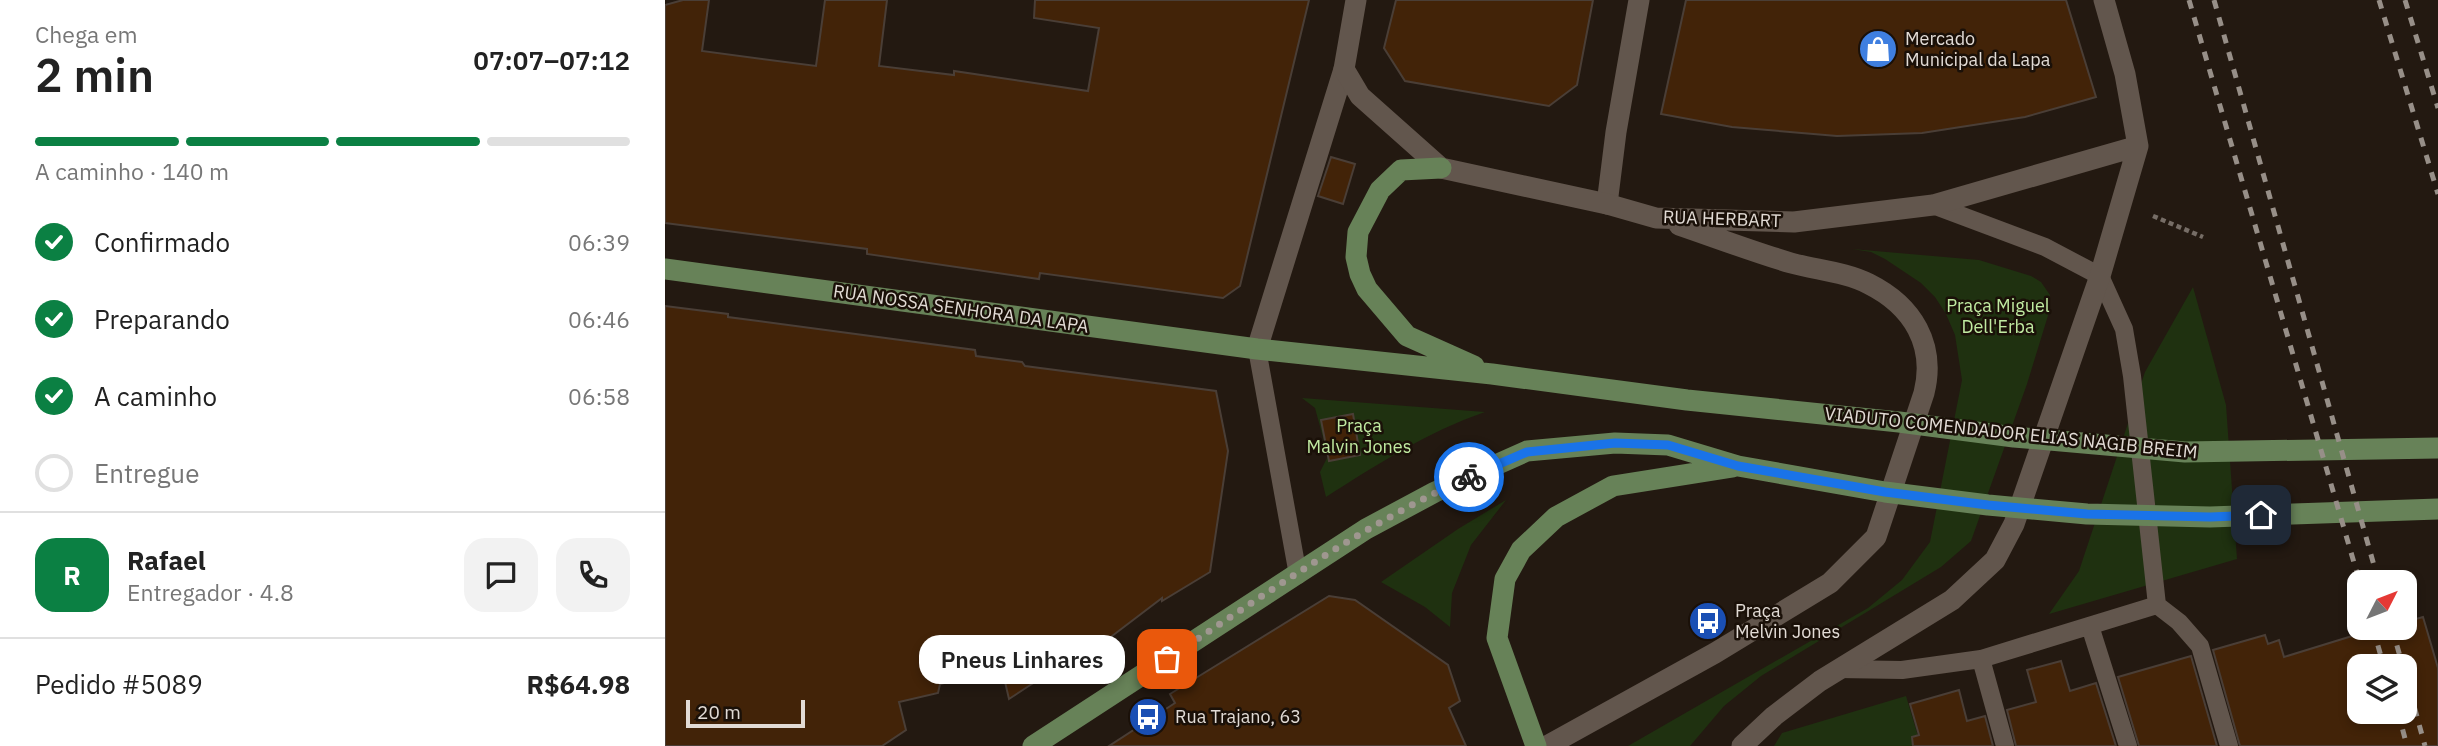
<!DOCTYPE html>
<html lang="pt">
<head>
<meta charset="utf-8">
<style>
	:root { --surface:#fff; --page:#f2f2f2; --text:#222; --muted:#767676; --line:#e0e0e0; --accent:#0b8043 }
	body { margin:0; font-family:"IBM Plex Sans",sans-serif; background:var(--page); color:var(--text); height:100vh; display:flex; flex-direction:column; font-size:26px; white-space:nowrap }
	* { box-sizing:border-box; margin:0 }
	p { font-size:23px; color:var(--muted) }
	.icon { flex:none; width:38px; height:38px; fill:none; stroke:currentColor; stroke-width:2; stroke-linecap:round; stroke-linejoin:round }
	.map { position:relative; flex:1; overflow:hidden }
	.sheet { display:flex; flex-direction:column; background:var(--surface); width:665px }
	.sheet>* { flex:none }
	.needle { width:46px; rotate:48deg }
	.fabs { position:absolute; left:1682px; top:570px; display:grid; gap:14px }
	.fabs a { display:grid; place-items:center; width:70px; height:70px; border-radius:14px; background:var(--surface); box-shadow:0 4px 10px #0003; font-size:35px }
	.scale { position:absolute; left:21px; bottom:18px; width:119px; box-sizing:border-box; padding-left:7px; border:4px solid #e2dbd5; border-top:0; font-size:19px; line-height:24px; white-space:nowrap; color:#e2dbd5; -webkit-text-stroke:5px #1a1008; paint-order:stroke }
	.pin { position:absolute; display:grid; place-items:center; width:60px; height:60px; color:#fff; margin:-30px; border-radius:14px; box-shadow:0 4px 10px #0006 }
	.courier { position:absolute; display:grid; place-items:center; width:70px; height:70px; margin:-35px; border:5px solid #1a73e8; border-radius:50%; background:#fff; color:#222; box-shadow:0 2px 9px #0007 }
	.bubble { position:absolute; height:49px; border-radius:21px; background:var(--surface); box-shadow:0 4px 10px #0003; font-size:23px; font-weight:600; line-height:49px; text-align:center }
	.overview em { font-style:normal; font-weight:600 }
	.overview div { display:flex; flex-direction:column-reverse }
	.overview { display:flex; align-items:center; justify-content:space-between; height:119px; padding:0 35px }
	h1 { font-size:46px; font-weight:600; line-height:52px }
	.bar { display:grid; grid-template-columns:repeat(4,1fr); gap:10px 7px; align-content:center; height:84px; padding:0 35px }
	.bar i { height:9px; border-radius:5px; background:var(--line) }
	.bar .selected { background:var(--accent) }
	.bar p { grid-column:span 4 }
	.line { display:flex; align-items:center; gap:18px; padding:0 35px; border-top:2px solid var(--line) }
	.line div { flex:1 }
	.round { display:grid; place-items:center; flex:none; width:74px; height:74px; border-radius:21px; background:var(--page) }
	ol { padding:0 35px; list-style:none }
	li { display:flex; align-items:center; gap:21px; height:77px }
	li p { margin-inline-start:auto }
	li .icon { padding:7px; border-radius:50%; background:var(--accent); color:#fff; stroke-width:4 }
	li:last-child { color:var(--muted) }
	li i { width:38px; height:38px; border:4px solid var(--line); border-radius:50% }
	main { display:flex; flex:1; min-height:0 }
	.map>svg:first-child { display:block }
	.green { fill:#1f3110 }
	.building { fill:#422308; stroke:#4a3e36; stroke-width:2; fill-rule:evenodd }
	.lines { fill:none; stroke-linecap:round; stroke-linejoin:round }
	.path { stroke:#766d66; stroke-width:4.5; stroke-dasharray:5 3.5; stroke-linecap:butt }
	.lane { stroke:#62564d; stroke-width:18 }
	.street { stroke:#62564d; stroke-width:21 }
	.secondary { stroke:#62564d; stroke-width:21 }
	.primary { stroke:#678258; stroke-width:21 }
	.rail { stroke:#978f88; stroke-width:5; stroke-dasharray:9 9; stroke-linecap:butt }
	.done { stroke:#9f9790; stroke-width:7; stroke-dasharray:0 12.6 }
	.route { stroke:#1a73e8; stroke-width:9 }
	.labels { text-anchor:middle; stroke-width:5; stroke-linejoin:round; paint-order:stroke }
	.poi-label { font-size:18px; fill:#e2dbd5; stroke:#1a1008; text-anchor:start }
	.street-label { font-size:18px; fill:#e2dbd5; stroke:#1a1008 }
	.park-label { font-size:18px; fill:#c0eaa1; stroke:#1a1008 }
</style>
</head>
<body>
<main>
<section class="sheet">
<div class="overview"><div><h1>2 min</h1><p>Chega em</p></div><em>07:07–07:12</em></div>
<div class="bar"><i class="selected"></i><i class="selected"></i><i class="selected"></i><i></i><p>A caminho · 140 m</p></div>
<ol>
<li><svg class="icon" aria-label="check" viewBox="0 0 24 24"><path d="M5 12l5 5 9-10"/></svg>Confirmado<p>06:39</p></li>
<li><svg class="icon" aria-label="check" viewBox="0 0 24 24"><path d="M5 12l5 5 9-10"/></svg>Preparando<p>06:46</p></li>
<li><svg class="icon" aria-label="check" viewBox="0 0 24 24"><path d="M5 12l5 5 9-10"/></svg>A caminho<p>06:58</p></li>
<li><i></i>Entregue</li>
</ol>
<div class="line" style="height:126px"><b class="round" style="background:var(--accent);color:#fff">R</b><div><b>Rafael</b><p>Entregador · 4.8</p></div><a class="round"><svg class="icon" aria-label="chat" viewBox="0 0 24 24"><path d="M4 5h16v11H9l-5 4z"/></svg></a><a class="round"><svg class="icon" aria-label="phone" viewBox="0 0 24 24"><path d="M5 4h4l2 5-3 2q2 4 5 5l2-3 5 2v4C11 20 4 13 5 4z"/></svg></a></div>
<div class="line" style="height:91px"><div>Pedido #5089</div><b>R$64.98</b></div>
</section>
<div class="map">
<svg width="1773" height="746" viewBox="0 0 1773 746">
	<rect width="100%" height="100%" fill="#231911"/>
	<path class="green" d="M 1187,249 L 1314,260 L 1366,276 L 1376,282 L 1385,295 L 1385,309 L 1362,384 L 1306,541 L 1276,567 L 1096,676 L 1059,706 L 1025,746 L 963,746 L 1203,608 L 1237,580 L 1265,542 L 1297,380 L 1290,335 L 1281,314 L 1270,297 L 1256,283 L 1220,259 L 1206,252 Z
		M 1528,287 L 1561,405 L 1572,559 L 1384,614 L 1414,571 L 1480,372 Z
		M 637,398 L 820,412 C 762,432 713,464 661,497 L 655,472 L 663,456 L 650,408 Z
		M 841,500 L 806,545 L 787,593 L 785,627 L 760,607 L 716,582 L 793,529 Z
		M 1241,696 L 1256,746 L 1109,746 L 1117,733 Z"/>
	<path class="building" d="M 18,0 L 44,0 L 37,51 L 151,66 L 160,0 L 222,0 L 214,66 L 289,75 L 289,71 L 423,91 L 434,28 L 369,18 L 370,0 L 644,0 L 575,286 L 558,298 L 375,273 L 374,279 L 202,254 L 202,249 L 0,223 L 0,5 Z
		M 731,0 L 928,0 L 912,85 L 884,106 L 740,81 L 719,48 Z
		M 1021,0 L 1401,0 L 1431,97 L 1360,117 L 1257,133 L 1172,136 L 1067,127 L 996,114 Z
		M 666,157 L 690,164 L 678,204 L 653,196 Z
		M 0,306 L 63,314 L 63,317 L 310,350 L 311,356 L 357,362 L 360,366 L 551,391 L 563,451 L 545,572 L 497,601 L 497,598 L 405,668 L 402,661 L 344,699 L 337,669 L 275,684 L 273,693 L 234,702 L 241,730 L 217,746 L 0,746 Z
		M 688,414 L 695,455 L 664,461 L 656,420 Z
		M 664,596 L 690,600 L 783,665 L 795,701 L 784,708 L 801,746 L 444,746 L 510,703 L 505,694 Z
		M 1758,617 L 1773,668 L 1773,746 L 1575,746 L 1548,650 L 1600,635 L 1603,644 L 1614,640 L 1619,657 L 1713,628 L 1740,628 L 1740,622 ZM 1694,667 L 1740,667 L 1740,712 L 1694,712 Z
		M 1526,656 L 1552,746 L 1474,746 L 1453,677 Z
		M 1396,661 L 1405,691 L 1431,683 L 1451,746 L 1351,746 L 1342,710 L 1371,702 L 1362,670 Z
		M 1294,690 L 1302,721 L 1320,716 L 1328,746 L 1248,746 L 1247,737 L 1254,735 L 1245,704 Z"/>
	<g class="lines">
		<path class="path" d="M 1488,216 L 1538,237"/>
		<path class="lane" d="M 1268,205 L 1380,247 L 1435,276 L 1459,329 L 1467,376 L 1492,605 L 1514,622 L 1535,646 L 1564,746
			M 592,349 L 633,575
			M 1425,626 L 1463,746
			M 1316,659 L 1340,746
			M 1173,669 L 1237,670 L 1316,659 L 1492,605"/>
		<path class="street" d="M 942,204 L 951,132 L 974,0
			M 592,349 L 679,69"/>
		<path class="secondary" d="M 691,0 L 679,69 L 695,96 L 776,168 L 942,204 L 991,218 L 1129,222 L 1268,205 L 1473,146
			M 882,746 L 1050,653 L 1165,583 L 1211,537 L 1259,393 C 1271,345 1248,306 1204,284 C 1181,272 1151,270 1126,263 C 1089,252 1052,238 1014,225
			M 1077,746 L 1109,716 L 1155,681 L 1287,600 L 1330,560 L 1349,524 L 1435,276 L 1473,146 L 1460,74 L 1439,0"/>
		<path class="primary" d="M 776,168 L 736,170 L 715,190 L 693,232 L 691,257 L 695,274 L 702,289 L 742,336 L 809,366
			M 0,269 L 592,349 L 827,374 L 1022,400 L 1234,422 L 1349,437 L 1520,452 L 1773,448
			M 368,746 L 701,529 L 770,492 L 862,451 L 950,443 L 1003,445 L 1073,466 L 1220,492 L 1323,505 L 1422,514 L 1545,517 L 1773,509
			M 871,746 L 832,638 L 840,579 L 856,550 L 891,517 L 948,486 L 1068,467"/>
		<path class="rail" d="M 1524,0 L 1695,583
			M 1549,0 L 1714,583
			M 1714,0 L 1773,194
			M 1740,0 L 1773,108
			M 1708,628 L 1719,667
			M 1727,628 L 1738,667
			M 1740,673 L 1760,746
			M 1733,712 L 1742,746"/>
	</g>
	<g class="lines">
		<path class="done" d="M 502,659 C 600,595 697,525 804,477"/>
		<path class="route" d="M 804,477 L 862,452 L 950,443 L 1003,445 L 1073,466 L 1220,492 L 1323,505 L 1422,514 L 1545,517 L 1596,515"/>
	</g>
	<defs>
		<symbol id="shop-disc" viewBox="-11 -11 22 22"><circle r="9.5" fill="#3f7fe0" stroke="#1a1008"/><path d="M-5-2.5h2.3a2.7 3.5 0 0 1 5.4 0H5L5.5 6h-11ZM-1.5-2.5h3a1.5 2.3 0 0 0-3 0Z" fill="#fff"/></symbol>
		<symbol id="bus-disc" viewBox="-11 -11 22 22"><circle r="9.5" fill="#1a4fb4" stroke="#1a1008"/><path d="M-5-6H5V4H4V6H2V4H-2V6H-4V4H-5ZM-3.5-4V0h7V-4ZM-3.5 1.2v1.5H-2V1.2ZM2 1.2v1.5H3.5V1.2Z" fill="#fff"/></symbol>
	</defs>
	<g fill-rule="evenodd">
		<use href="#shop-disc" x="1191" y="27" width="44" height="44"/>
		<use href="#bus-disc" x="1021" y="599" width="44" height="44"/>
		<use href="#bus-disc" x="461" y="695" width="44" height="44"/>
	</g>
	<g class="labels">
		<g class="poi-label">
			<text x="1240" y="45">Mercado<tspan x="1240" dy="21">Municipal da Lapa</tspan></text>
			<text x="1070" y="617">Praça<tspan x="1070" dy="21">Melvin Jones</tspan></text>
			<text x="510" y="723">Rua Trajano, 63</text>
		</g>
		<g class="street-label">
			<text transform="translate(1057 219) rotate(2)" y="6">RUA HERBART</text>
			<text transform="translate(296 309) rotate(8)" y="6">RUA NOSSA SENHORA DA LAPA</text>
			<text transform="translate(1346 433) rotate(6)" y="6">VIADUTO COMENDADOR ELIAS NAGIB BREIM</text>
		</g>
		<g class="park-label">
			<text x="1333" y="312">Praça Miguel<tspan x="1333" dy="21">Dell'Erba</tspan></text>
			<text x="694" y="432">Praça<tspan x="694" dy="21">Malvin Jones</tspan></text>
		</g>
	</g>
</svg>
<div class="fabs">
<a><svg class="needle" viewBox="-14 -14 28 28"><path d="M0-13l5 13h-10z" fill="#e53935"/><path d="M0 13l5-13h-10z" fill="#767676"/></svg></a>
<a><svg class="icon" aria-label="layers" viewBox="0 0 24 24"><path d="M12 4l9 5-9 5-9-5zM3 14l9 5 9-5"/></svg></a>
</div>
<div class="scale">20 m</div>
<div class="pin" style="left:502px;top:659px;background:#ea580c"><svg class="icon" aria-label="bag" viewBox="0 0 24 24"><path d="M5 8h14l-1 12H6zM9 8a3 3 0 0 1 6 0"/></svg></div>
<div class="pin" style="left:1596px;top:515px;background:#1f2937"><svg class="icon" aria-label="home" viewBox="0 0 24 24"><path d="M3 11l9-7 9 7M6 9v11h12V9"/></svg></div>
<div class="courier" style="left:804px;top:477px"><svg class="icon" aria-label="bike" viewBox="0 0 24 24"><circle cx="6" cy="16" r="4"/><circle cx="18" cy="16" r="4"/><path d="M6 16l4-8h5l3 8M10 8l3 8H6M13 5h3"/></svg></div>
<div class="bubble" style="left:254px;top:635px;width:206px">Pneus Linhares</div>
</div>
</main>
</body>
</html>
